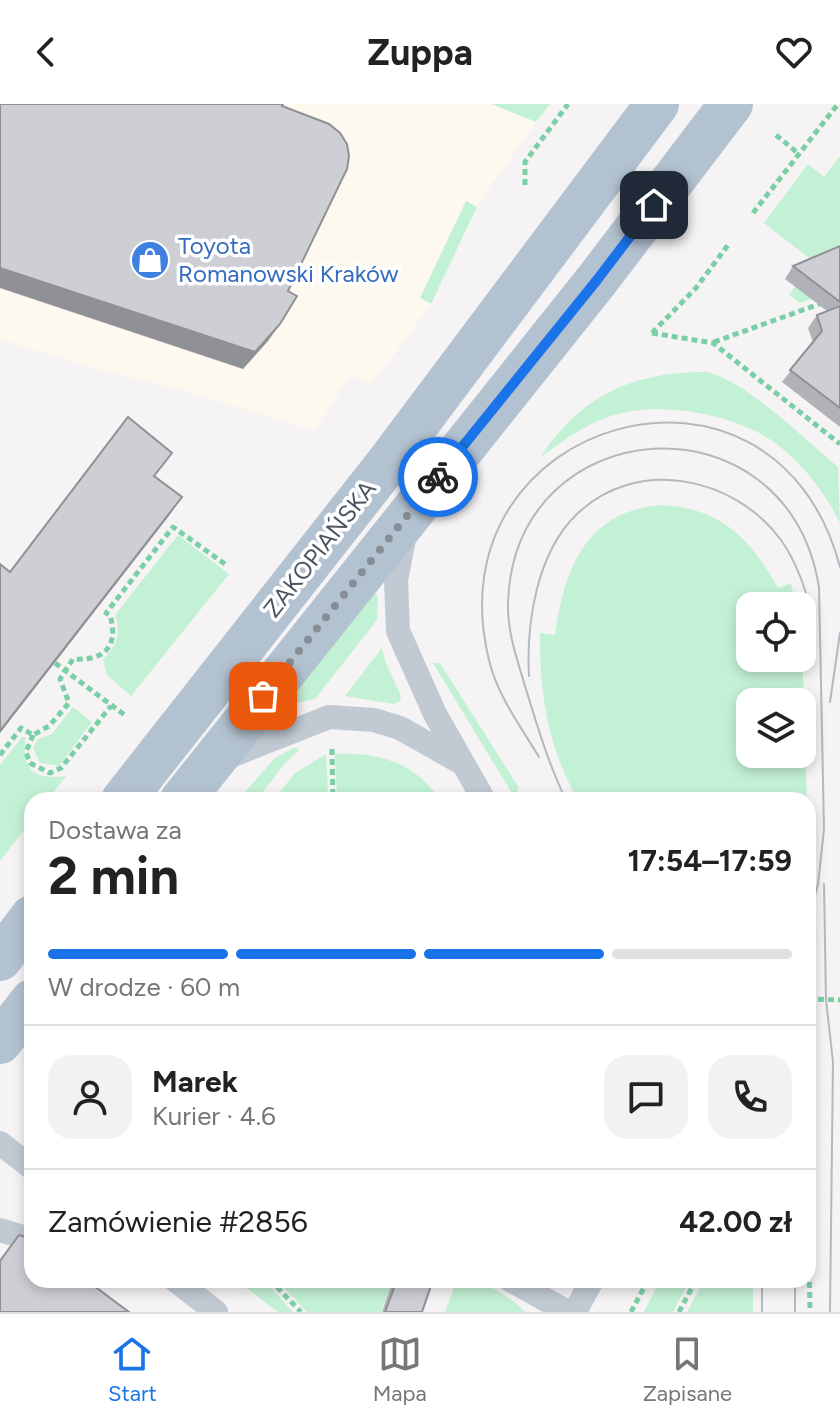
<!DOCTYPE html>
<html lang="pl">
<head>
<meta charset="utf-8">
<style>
	:root { --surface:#fff; --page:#f2f2f2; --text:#222; --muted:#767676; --line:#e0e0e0; --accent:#1a73e8 }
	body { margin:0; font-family:Figtree,sans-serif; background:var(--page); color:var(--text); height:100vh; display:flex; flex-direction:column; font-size:30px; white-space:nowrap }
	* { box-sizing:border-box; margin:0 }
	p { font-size:26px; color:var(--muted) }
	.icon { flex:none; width:44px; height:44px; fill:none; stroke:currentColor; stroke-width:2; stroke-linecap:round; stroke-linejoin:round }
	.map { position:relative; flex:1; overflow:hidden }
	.details { position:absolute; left:24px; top:688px; width:792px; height:496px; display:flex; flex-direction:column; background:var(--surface); border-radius:24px; box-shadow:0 4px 12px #0003 }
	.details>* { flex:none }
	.fabs { position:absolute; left:736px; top:488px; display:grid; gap:16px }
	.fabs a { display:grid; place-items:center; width:80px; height:80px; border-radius:16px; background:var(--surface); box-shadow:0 4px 12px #0003; font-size:40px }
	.pin { position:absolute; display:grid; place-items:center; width:68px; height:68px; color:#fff; margin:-34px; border-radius:16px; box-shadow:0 4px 12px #0006 }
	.courier { position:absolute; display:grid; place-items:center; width:80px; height:80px; margin:-40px; border:6px solid #1a73e8; border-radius:50%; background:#fff; color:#222; box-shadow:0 2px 10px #0007 }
	.summary em { font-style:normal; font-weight:700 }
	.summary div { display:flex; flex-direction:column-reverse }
	.summary { display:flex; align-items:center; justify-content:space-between; height:136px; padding:0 24px }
	h1 { font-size:52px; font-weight:700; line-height:60px }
	.bar { display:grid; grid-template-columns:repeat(4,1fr); gap:12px 8px; align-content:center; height:96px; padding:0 24px }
	.bar i { height:10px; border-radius:6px; background:var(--line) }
	.bar .active { background:var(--accent) }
	.bar p { grid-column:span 4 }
	.line { display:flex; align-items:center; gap:20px; padding:0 24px; border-top:2px solid var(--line) }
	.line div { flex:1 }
	.round { display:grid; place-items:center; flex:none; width:84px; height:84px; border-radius:24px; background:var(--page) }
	header { display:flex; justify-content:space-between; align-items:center; height:104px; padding:0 24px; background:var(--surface); font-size:36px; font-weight:700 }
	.menu { display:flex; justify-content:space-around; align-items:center; height:112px; border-top:2px solid var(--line); background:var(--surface); font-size:22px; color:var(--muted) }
	.menu a { display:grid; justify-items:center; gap:4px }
	.menu .active { color:var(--accent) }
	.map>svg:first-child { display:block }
	.commercial { fill:#fdf9ef }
	.green { fill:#c3f1d5; fill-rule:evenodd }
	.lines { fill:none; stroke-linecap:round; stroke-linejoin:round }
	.path { stroke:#7ad0a6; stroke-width:5; stroke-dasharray:6 4; stroke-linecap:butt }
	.service { stroke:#c1cad2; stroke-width:24 }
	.primary { stroke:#b3c2d1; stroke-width:44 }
	.tram { stroke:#b5b8bd; stroke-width:2 }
	.wall { fill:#b0b2b7 }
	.shaded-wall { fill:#909195 }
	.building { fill:#cdcfd5; stroke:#909195; stroke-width:2 }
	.done { stroke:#868d94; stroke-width:8; stroke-dasharray:0 14.4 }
	.route { stroke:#1a73e8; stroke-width:10 }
	.labels { text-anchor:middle; stroke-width:7; stroke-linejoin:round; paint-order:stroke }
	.shop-label { font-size:24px; fill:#366cbe; stroke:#fff; text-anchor:start }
	.street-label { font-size:24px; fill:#4a5661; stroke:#fff }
</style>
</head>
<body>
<header><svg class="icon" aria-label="back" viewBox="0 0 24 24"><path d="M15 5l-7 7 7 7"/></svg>Zuppa<svg class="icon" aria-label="heart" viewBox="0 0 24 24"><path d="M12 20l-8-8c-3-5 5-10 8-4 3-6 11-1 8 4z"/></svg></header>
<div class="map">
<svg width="840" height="1208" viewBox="0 0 840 1208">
	<rect width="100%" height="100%" fill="#f5f3f3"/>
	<path class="commercial" d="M 0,0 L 550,0 L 483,92 L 431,200 L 394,251 L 370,279 L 350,271 L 315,327 L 189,288 L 83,261 L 0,235 Z"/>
	<path class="green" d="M 491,0 L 550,0 L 536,18 Z
		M 840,52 L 840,185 L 800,199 L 789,191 L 813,157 L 764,119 L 808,60 L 824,73 Z
		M 466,97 L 477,103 L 431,200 L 420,194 Z
		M 708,268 C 750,280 804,335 838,363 L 840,419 C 825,388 802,359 774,338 C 735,310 660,297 614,311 C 587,319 562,337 540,354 C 582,290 633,268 708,268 Z
		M 662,401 C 721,404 751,435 778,484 L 791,479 L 796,502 L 750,502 L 750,554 L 802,554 L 802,537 L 807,696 L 578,696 C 548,644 539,588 540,529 L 555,531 C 565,463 586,407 662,401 ZM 750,598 L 802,598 L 802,650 L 750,650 Z
		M 178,431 L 229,470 L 131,592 L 107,571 L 103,555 C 117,543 121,528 115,511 Z
		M 373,488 L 378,492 L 377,516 L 315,595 L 291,600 L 288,594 Z
		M 382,544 L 385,557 L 401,592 L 400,597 L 394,600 L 345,592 Z
		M 433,559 L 440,559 L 519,684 L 517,686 L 523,696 L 516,696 Z
		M 73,603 L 92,618 L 59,662 L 40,659 L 33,644 L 38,635 L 52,630 Z
		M 22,633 L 26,633 C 20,665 35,677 66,672 L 48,696 L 32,696 L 32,716 L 0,757 L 0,661 Z
		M 295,643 L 299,646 L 285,659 L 257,696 L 238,696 L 275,654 Z
		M 326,650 L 328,689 L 322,696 L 274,696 L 294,670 Z
		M 335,650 C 378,648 415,658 440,696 L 337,696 Z
		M 236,1176 L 264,1176 L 293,1208 L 278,1208 Z
		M 277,1176 L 393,1176 L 381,1208 L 307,1208 Z
		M 465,1176 C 484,1176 512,1194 525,1208 L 445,1208 L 454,1184 Z
		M 660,1176 L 690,1176 L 673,1208 L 644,1208 Z
		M 704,1176 L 753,1176 L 753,1208 L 687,1208 Z"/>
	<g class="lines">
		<path class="path" d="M 776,31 L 799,50
			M 525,81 L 525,58 L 568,0
			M 753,109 L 838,0
			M 652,229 L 713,239 L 840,340
			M 652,229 L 696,184 L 728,141
			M 714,238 L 825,198
			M 55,559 L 126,612
			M 33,631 L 26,648 L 30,659 L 50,669 L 61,664 L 111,602
			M 332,645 L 333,696
			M 0,651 L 21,624 L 33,631 L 49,622 L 69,599 L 60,575 L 73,555 C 105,557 119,542 110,511 L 106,509 L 173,423 L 225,460
			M 808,895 L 840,896
			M 808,1088 L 810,1208
			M 270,1176 L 301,1208
			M 631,1208 L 648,1176
			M 679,1208 L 696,1176"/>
		<path class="service" d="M 405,430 L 396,476 L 398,527 L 435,610 L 484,696
			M 223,655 L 329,613 L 374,616 L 400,624 L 460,658
			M 0,1039 L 32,1064
			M 0,1126 L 32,1136
			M 175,1176 L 216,1208
			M 510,1176 L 568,1208
			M 575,1208 L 592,1176"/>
		<path class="primary" d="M 123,696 L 391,355 L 657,0
			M 182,696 L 597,176 L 731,0
			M 0,855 L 32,813
			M 0,938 L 32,897"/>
		<path class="tram" d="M 529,572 C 526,519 537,449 576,411 C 636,352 734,372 781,436 C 798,460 806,488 814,515
			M 830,598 L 840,529
			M 539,653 C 521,623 497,591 489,556 C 429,313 775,215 840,463
			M 566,696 C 548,659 537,621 525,582 C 517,555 507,527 508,499 C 514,305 787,287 819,483 L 824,725 L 818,780 L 808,819
			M 824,780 L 826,896 L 833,958 L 830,1208
			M 762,1176 L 762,1208
			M 795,1176 L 795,1208"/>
	</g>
	<path class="wall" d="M 840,142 L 840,323 L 782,278 L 813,238 L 808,224 L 817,211 L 827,207 L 785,175 L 793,162 Z
		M 393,1176 L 433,1176 L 422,1208 L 382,1208 Z"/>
	<path class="shaded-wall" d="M 0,164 L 280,220 L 268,237 L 243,265 L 0,184 Z
		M 182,393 L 168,413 L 0,629 L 0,627 Z"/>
	<path class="building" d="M 0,0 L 283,0 L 282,2 L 329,20 L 340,29 L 347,40 L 349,52 L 347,65 L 288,187 L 297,192 L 280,220 L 255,248 L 0,164 Z
		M 840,142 L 840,198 L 793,162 Z
		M 840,202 L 840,304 L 790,266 L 822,227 L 817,211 Z
		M 128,313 L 172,349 L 154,372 L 182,393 L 0,627 L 0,460 L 10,468 Z
		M 19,1131 L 32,1135 L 32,1176 L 86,1176 L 129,1208 L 0,1208 L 0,1157 Z
		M 397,1176 L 433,1176 L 422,1208 L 385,1208 Z"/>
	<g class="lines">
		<path class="done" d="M 263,592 L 438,373"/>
		<path class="route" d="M 438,373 L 597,176 L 654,101"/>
	</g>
	<defs>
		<symbol id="shop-disc" viewBox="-11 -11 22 22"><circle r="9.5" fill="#3f7fe0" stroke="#fff"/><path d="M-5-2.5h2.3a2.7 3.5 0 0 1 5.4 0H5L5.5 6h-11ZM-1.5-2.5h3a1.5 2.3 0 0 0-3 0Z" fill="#fff"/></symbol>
	</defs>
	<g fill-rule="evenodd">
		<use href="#shop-disc" x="128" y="134" width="44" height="44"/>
	</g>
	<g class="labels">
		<g class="shop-label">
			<text x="178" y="150">Toyota<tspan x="178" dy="28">Romanowski Kraków</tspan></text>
		</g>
		<g class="street-label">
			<text transform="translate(320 445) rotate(-52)" y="8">ZAKOPIAŃSKA</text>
		</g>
	</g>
</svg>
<div class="fabs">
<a><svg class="icon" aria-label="locate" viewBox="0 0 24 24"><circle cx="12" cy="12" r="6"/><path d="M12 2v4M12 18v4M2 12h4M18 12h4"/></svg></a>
<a><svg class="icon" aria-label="layers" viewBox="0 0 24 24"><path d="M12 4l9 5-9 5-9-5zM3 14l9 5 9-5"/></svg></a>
</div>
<div class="pin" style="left:263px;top:592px;background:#ea580c"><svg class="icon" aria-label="bag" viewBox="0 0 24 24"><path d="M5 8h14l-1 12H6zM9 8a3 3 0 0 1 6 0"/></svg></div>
<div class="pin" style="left:654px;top:101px;background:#1f2937"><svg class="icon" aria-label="home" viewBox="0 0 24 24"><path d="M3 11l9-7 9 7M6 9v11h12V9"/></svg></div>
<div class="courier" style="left:438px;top:373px"><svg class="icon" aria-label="bike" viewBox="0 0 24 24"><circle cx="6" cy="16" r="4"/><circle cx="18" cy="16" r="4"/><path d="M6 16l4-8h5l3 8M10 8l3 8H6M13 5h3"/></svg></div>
<section class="details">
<div class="summary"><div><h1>2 min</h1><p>Dostawa za</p></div><em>17:54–17:59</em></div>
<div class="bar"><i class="active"></i><i class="active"></i><i class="active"></i><i></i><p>W drodze · 60 m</p></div>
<div class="line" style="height:144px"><a class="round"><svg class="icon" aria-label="person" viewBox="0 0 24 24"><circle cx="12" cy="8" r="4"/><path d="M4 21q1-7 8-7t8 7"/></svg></a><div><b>Marek</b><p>Kurier · 4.6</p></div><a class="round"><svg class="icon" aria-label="chat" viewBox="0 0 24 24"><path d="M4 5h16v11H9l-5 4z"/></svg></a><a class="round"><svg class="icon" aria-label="phone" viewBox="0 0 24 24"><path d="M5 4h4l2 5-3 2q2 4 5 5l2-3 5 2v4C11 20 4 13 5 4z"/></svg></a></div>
<div class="line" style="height:104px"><div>Zamówienie #2856</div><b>42.00 zł</b></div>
</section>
</div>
<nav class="menu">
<a class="active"><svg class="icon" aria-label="home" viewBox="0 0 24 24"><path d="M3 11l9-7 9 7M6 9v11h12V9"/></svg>Start</a>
<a><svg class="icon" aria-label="map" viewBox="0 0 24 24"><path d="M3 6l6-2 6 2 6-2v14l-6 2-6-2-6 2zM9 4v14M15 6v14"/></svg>Mapa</a>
<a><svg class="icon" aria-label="saved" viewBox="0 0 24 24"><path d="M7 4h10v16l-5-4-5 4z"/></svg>Zapisane</a>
</nav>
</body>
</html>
